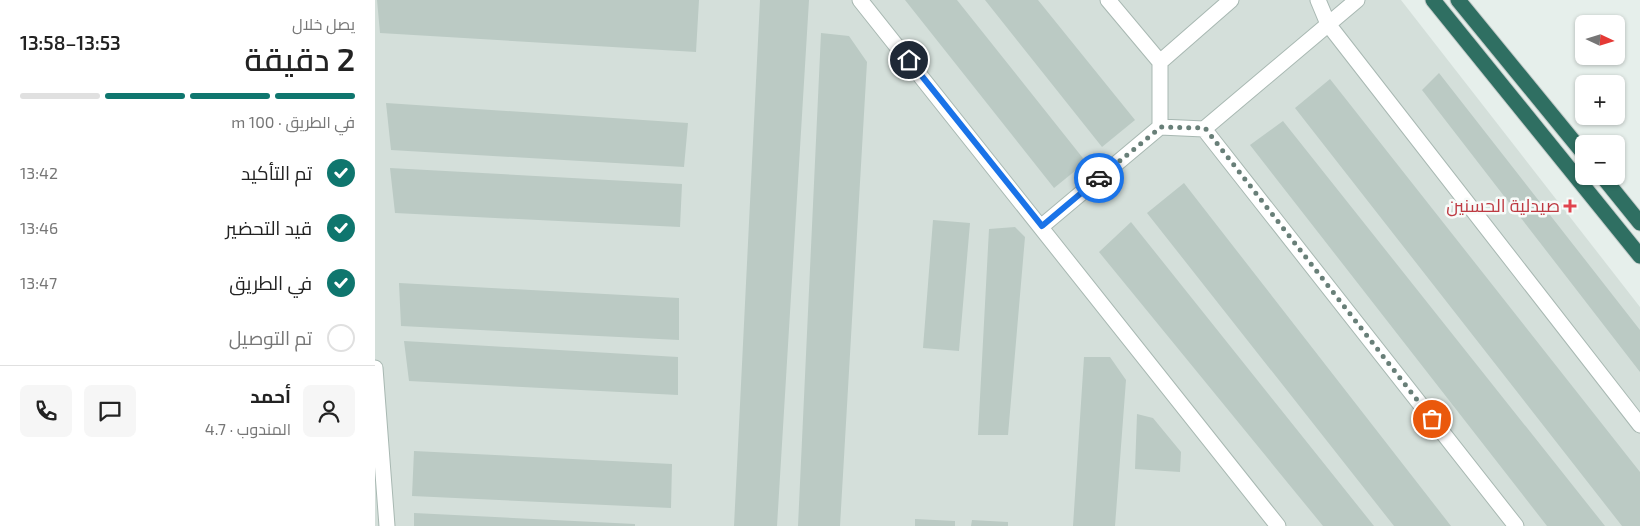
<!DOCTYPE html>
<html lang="ar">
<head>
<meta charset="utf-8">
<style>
	:root { --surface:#fff; --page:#f6f6f6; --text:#222; --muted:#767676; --line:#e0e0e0; --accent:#0f766e }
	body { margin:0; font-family:"Exo 2",Cairo,sans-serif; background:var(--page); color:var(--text); direction:rtl; height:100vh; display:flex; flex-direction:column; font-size:19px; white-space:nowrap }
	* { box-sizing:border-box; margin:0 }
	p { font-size:16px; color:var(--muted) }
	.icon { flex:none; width:28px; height:28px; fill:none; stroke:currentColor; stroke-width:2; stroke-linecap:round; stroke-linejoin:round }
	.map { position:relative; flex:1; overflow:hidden; direction:ltr }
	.sheet { display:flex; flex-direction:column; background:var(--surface); width:375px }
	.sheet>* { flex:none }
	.needle { width:32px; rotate:94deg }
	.tools { position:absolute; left:1200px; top:15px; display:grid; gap:10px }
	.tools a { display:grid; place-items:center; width:50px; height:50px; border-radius:8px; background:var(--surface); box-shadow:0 1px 4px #0004; font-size:25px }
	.pin { position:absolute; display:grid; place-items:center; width:42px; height:42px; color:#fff; margin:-21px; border:2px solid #fff; border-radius:50%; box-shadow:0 1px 5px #0007 }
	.courier { position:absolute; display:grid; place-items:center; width:50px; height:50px; margin:-25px; border:4px solid #1a73e8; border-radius:50%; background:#fff; color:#222; box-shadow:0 1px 6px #0007 }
	.head em { font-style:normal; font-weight:600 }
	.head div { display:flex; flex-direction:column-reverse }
	.head { display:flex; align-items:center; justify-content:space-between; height:85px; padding:0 20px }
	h1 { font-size:32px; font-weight:600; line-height:38px }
	.bar { display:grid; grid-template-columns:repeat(4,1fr); gap:8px 5px; align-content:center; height:60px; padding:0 20px }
	.bar i { height:6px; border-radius:4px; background:var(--line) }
	.bar .current { background:var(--accent) }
	.bar p { grid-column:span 4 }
	.line { display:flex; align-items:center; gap:12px; padding:0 20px; border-top:1px solid var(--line) }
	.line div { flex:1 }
	.round { display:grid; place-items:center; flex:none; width:52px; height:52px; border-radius:8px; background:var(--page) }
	ol { padding:0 20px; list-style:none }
	li { display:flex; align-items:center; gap:15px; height:55px }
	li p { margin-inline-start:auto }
	li .icon { padding:5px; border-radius:50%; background:var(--accent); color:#fff; stroke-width:4 }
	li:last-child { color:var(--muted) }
	li i { width:28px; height:28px; border:2px solid var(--line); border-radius:50% }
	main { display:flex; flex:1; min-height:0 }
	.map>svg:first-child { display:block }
	.built { fill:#d4dfda }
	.building { fill:#bbcac4 }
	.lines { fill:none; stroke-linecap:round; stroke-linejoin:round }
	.minor-casing { stroke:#a8b8b2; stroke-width:17 }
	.highway-casing { stroke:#c2cac8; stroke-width:17 }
	.minor { stroke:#fff; stroke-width:15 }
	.highway { stroke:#2f6f62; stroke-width:15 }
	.done { stroke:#687f78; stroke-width:5; stroke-dasharray:0 9 }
	.route { stroke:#1a73e8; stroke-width:6 }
	.health-dot { fill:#e0444e; stroke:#f7fbf9; stroke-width:2 }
	.labels { text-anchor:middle; stroke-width:5; stroke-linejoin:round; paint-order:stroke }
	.health-label { font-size:18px; fill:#be3a42; stroke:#f7fbf9; text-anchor:end }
</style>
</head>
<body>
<main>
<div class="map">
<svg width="1265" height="526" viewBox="0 0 1265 526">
	<rect width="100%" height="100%" fill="#e6efeb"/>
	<path class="built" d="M 0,0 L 1026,0 L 1265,307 L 1265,526 L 0,526 Z"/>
	<path class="building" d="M 2,0 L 324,0 L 321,52 L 5,33 Z
		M 385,0 L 434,0 L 402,526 L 359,526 Z
		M 530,0 L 582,0 L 711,162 L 679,188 Z
		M 610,0 L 663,0 L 760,120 L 727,147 Z
		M 446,33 L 474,36 L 492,62 L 465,526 L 423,526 Z
		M 1064,73 L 1265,330 L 1265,372 L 1047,90 Z
		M 955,79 L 1265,472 L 1265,526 L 1247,526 L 920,108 Z
		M 11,103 L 313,123 L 309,167 L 16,150 Z
		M 908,121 L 1230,526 L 1172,526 L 875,145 Z
		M 15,168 L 307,184 L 305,227 L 20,213 Z
		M 809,183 L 1076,526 L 1019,526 L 772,213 Z
		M 558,220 L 595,223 L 584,351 L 548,348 Z
		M 756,222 L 999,526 L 948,526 L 724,252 Z
		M 640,227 L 650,237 L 633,435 L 603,435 L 614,229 Z
		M 24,283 L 304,298 L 304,340 L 26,326 Z
		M 29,341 L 303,357 L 303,395 L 34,381 Z
		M 709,357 L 735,357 L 751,380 L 740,526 L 698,526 Z
		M 762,414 L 778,418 L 806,452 L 805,472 L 760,469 Z
		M 39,451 L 297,464 L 296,508 L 37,496 Z
		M 39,513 L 260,524 L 260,526 L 39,526 Z
		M 540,519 L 580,521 L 580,526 L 540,526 Z
		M 597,520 L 633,522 L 633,526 L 596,526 Z"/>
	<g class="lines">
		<defs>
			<path id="minor" d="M 485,0 L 903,526
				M 733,0 L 785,62
				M 856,0 L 785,62 L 785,127 L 829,129 L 982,0
				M 943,0 L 953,24 L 1265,425
				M 829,129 L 1141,526
				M 667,226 L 785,127
				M 0,368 L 12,526"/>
			<path id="highway" d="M 1058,0 L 1265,256
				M 1083,0 L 1209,154
				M 1227,176 L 1265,223"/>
		</defs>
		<use href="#minor" class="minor-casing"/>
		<use href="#highway" class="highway-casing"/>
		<use href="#minor" class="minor"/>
		<use href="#highway" class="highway"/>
	</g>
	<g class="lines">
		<path class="done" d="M 724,178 L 786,127 L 830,128 L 1057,419"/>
		<path class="route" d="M 534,60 L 667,226 L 724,178"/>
	</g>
	<path class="health-dot" d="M1192.5 198.5h5v5h5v5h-5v5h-5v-5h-5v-5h5z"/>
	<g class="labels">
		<g class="health-label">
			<text x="1185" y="212">صيدلية الحسنين</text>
		</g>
	</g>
</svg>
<div class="tools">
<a><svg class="needle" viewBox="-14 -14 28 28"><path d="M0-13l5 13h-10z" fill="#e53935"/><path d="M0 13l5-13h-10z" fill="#767676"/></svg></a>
<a>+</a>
<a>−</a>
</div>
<div class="pin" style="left:1057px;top:419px;background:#ea580c"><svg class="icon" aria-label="bag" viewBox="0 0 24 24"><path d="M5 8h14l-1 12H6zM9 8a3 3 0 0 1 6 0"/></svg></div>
<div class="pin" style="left:534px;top:60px;background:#1f2937"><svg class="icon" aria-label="home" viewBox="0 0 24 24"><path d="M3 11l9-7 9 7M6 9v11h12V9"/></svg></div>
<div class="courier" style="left:724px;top:178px"><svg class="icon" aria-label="car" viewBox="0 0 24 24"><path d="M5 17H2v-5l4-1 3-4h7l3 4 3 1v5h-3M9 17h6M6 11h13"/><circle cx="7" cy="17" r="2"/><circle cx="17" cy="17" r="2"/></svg></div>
</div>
<section class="sheet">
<div class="head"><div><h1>2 دقيقة</h1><p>يصل خلال</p></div><em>13:53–13:58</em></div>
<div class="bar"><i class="current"></i><i class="current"></i><i class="current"></i><i></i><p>في الطريق · 100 m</p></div>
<ol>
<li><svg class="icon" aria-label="check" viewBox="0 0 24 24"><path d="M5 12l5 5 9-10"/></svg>تم التأكيد<p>13:42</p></li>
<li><svg class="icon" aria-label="check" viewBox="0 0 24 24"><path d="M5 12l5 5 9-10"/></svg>قيد التحضير<p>13:46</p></li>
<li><svg class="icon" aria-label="check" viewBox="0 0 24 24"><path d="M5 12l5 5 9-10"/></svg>في الطريق<p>13:47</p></li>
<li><i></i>تم التوصيل</li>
</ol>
<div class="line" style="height:90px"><a class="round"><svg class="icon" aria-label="person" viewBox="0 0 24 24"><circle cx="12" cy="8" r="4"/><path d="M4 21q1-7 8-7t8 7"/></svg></a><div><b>أحمد</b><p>المندوب · 4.7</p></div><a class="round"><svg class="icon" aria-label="chat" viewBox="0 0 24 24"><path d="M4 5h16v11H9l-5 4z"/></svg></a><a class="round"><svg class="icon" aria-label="phone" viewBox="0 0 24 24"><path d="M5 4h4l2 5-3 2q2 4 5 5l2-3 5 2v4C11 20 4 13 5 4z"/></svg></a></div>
</section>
</main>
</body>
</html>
